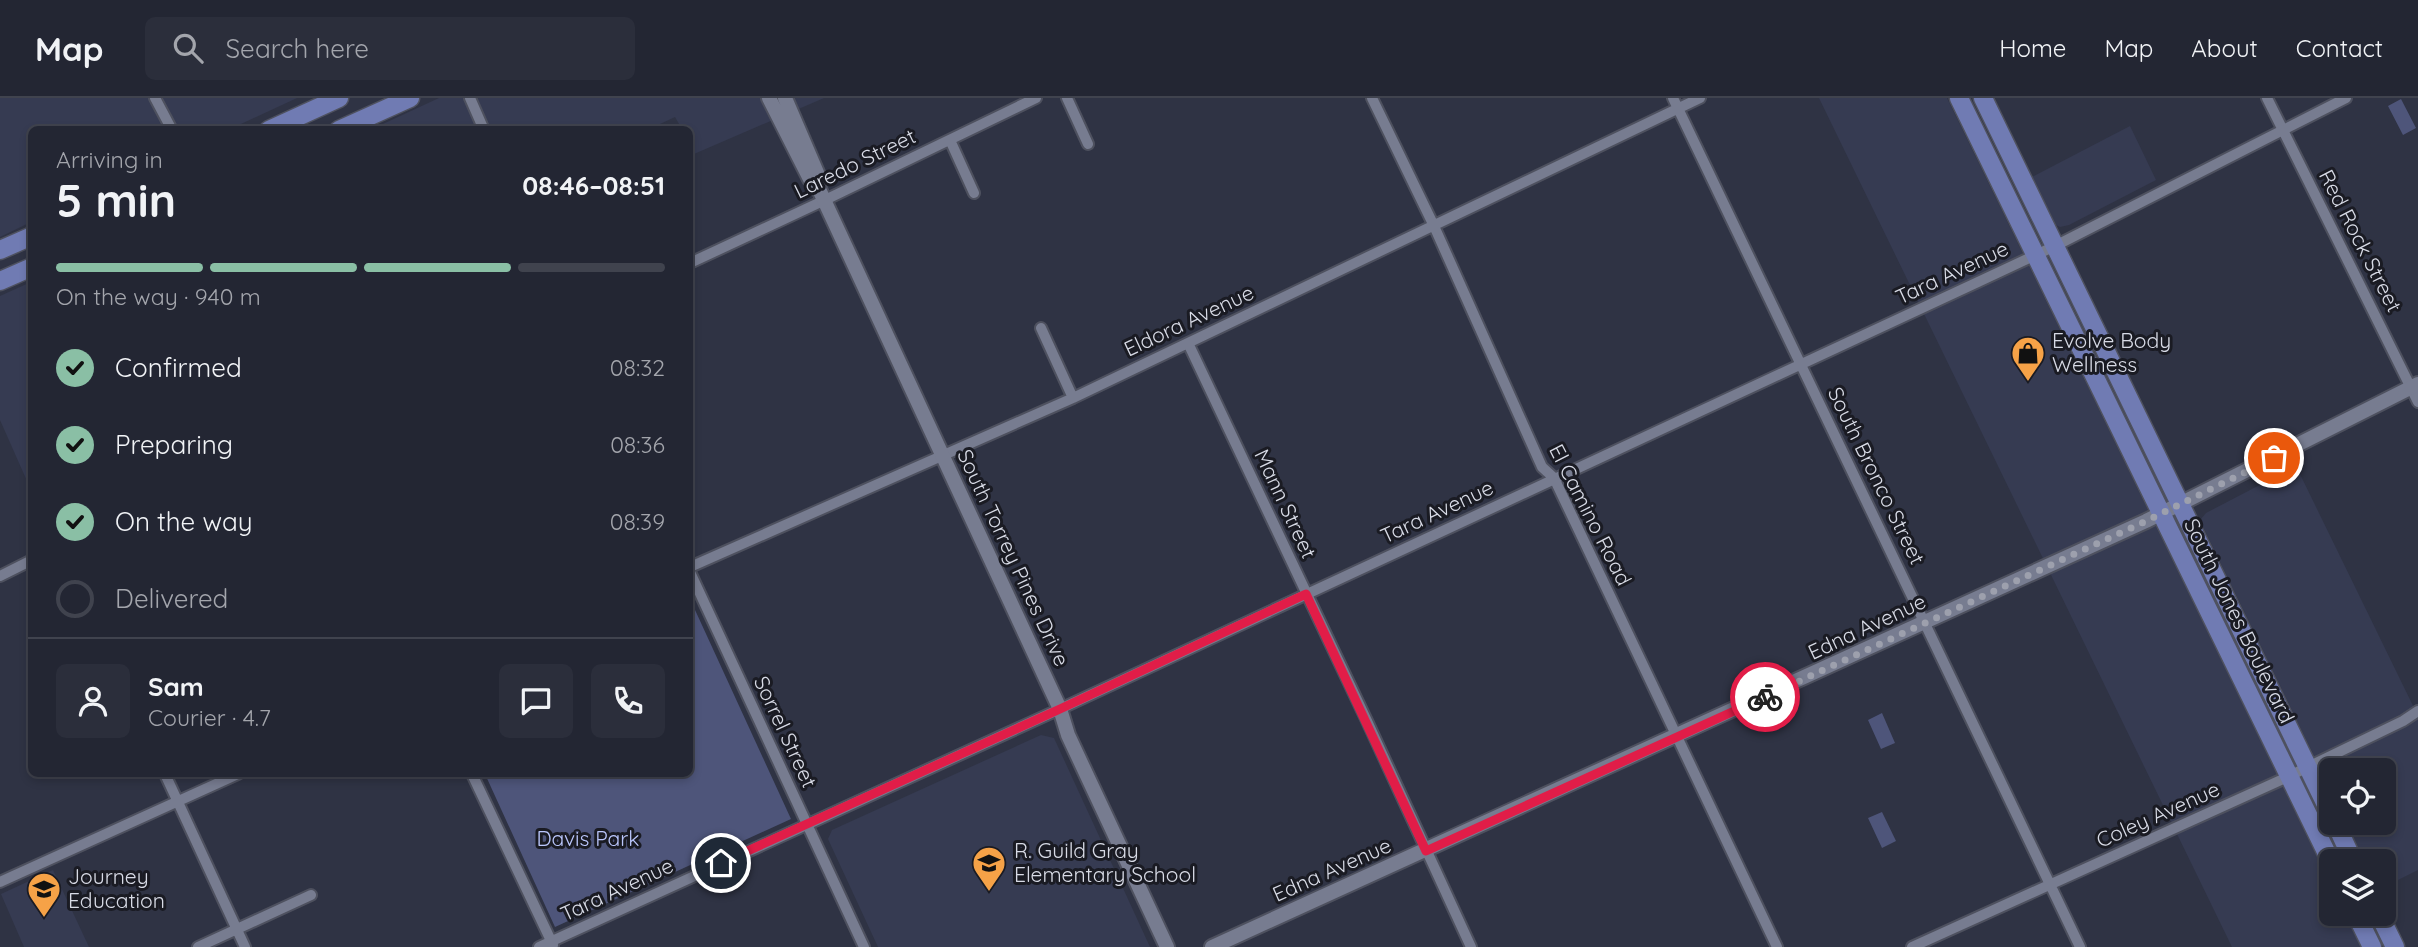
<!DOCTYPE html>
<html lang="en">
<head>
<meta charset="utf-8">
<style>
	:root { --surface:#232633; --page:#2b2e3b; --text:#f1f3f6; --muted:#a3a5ac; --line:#40434e; --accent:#8abfa5 }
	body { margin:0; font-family:Quicksand,sans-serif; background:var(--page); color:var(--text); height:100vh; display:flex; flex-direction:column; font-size:26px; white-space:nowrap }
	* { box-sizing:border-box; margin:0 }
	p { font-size:23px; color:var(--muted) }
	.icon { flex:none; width:38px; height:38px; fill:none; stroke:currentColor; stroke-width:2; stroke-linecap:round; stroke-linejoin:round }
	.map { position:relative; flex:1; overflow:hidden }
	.side { position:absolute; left:28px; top:28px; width:665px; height:651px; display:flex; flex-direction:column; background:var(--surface); border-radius:10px; box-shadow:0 4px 10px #0003,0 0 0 2px var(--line) }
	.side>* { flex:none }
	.tools { position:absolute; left:2319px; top:660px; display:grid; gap:14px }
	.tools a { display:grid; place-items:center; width:77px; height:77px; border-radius:10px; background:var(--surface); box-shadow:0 4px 10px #0003,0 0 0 2px var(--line); font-size:35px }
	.pin { position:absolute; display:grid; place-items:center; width:60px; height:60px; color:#fff; margin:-30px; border:4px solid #fff; border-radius:50%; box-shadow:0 2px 7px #0007 }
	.courier { position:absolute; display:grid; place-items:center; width:70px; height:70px; margin:-35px; border:5px solid #e11d48; border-radius:50%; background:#fff; color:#222; box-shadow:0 2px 9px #0007 }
	.overview em { font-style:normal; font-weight:700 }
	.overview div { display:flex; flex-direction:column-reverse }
	.overview { display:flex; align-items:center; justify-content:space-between; height:119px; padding:0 28px }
	h1 { font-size:46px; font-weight:700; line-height:52px }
	.bar { display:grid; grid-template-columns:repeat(4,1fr); gap:10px 7px; align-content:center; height:84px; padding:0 28px }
	.bar i { height:9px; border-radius:5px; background:var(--line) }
	.bar .selected { background:var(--accent) }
	.bar p { grid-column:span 4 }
	.line { display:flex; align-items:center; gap:18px; padding:0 28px; border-top:2px solid var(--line) }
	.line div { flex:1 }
	.round { display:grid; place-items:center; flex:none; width:74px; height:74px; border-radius:10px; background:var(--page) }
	ol { padding:0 28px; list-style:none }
	li { display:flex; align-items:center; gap:21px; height:77px }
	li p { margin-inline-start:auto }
	li .icon { padding:7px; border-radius:50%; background:var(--accent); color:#111; stroke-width:4 }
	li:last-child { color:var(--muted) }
	li i { width:38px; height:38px; border:4px solid var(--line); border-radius:50% }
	header { display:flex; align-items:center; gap:42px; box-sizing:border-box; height:98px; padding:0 35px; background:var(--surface); border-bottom:2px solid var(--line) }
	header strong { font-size:33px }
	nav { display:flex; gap:38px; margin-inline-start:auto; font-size:24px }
	.search { width:490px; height:63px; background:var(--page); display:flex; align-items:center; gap:18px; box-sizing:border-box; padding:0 24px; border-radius:10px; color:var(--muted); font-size:26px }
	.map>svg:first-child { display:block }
	.built { fill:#363b52 }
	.green { fill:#4e557a }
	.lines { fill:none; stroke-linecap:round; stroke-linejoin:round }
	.minor-casing { stroke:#4e515f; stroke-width:14 }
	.tertiary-casing { stroke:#4e515f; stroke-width:18 }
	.primary-casing { stroke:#4e515f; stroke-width:21 }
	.minor { stroke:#777c90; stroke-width:10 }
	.tertiary { stroke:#777c90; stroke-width:14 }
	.primary { stroke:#707bb3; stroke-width:18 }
	.done { stroke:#9da0ad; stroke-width:7; stroke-dasharray:0 12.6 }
	.route { stroke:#e11d48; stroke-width:9 }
	.labels { text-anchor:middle; stroke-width:6; stroke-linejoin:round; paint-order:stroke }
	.street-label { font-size:21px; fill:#d8dbe6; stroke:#1a1b23 }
	.poi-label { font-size:21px; fill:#d8dbe6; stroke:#1a1b23; text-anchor:start }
	.park-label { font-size:21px; fill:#bbc7fd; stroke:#1a1b23 }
</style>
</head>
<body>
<header>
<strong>Map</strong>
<div class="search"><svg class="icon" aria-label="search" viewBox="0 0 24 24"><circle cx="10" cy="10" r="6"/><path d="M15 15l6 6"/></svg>Search here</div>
<nav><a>Home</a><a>Map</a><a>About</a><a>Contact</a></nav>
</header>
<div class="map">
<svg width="2418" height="849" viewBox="0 0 2418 849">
	<rect width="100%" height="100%" fill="#2f3344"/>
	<path class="built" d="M 0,0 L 297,0 L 230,31 L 32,32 L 31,124 L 0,139 Z
		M 439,0 L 824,0 L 694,56 L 690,46 L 690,32 L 682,31 L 675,19 L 647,32 L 370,32 Z
		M 1819,0 L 1947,0 L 2331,787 L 2331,816 L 2345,816 L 2361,849 L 2232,849 Z
		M 2130,28 L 2156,82 L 2069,127 L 2060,129 L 2056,127 L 2032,79 Z
		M 31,184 L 31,392 L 0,322 L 0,198 Z
		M 2296,368 L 2418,618 L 2418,772 L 2384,789 L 2384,763 L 2365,763 L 2346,725 L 2384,724 L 2384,672 L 2331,672 L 2331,693 L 2202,427 L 2201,421 L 2206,415 Z
		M 1041,637 L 1054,640 L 1150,849 L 878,849 L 828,741 L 832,732 Z
		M 53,772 L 89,849 L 24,849 L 1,796 Z"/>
	<path class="green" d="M 2401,1 L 2416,30 L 2403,37 L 2388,8 Z
		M 690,501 L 791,721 L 555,829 L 485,676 L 690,676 Z
		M 1882,615 L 1895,645 L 1881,651 L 1868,622 Z
		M 1882,714 L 1896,743 L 1882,750 L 1868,720 Z"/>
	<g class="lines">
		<defs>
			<path id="minor" d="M 155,0 L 172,32
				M 470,0 L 484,32
				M 1067,0 L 1088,46
				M 1372,0 L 1434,128 L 1542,369 L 1554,380 L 1777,849
				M 1673,0 L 2080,849
				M 2267,0 L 2418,304
				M 950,42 L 974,95
				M 690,165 L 825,102 L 1036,0
				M 1041,230 L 1073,300
				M 1188,245 L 1367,623 L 1471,849
				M 690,469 L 1073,300 L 1700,0
				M 690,474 L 864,849
				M 0,478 L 32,462
				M 165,676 L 245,849
				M 472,676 L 553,847
				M 0,784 L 238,676
				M 198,849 L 311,797
				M 539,849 L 1060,611 L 1978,184 L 2055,148 L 2346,0
				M 1912,849 L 2281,682 L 2403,623 L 2418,613"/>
			<path id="tertiary" d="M 769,0 L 810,81 L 818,89 L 1060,611 L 1068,637 L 1167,849
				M 785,0 L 818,77 L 818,84
				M 1212,849 L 2146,423 L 2418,286"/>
			<path id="primary" d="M 1959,0 L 2331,764
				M 1983,0 L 2331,717
				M 269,32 L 339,0
				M 339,32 L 410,0
				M 0,152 L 32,138
				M 0,183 L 32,169
				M 2335,724 L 2353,763
				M 2356,816 L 2372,849
				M 2379,816 L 2395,849"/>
		</defs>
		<use href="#minor" class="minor-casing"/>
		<use href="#tertiary" class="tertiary-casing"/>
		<use href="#primary" class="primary-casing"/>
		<use href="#minor" class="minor"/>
		<use href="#tertiary" class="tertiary"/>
		<use href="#primary" class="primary"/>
	</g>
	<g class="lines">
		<path class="done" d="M 1765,599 L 2146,423 L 2274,360"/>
		<path class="route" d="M 721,765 L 1060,611 L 1306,496 L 1426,753 L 1765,599"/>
	</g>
	<defs>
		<symbol id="shop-pin" viewBox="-11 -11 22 30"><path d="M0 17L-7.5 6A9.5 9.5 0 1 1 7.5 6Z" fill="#f6a247" stroke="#1a1b23"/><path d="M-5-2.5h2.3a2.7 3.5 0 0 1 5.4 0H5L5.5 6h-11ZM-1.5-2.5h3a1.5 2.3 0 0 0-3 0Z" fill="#111"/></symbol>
		<symbol id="school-pin" viewBox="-11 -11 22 30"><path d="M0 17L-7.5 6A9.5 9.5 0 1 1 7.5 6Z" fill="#f6a247" stroke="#1a1b23"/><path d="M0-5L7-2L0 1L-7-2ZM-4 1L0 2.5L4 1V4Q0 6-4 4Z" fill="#111"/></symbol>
	</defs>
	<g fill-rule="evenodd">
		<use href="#shop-pin" x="2009" y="236" width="38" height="52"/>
		<use href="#school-pin" x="970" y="746" width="38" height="52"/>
		<use href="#school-pin" x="25" y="772" width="38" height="52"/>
	</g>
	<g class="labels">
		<g class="street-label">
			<text transform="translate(855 66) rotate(-26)" y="7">Laredo Street</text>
			<text transform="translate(2360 143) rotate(63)" y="7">Red Rock Street</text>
			<text transform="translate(1952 175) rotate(-25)" y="7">Tara Avenue</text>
			<text transform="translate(1189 223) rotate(-25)" y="7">Eldora Avenue</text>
			<text transform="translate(1876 378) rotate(64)" y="7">South Bronco Street</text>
			<text transform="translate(1285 406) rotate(65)" y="7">Mann Street</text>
			<text transform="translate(1437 414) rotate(-25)" y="7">Tara Avenue</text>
			<text transform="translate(1590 417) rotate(63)" y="7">El Camino Road</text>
			<text transform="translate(1013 460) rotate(65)" y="7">South Torrey Pines Drive</text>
			<text transform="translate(2239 523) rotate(64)" y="7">South Jones Boulevard</text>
			<text transform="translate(1867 529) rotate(-25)" y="7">Edna Avenue</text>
			<text transform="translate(785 634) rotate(65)" y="7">Sorrel Street</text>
			<text transform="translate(2158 717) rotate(-24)" y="7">Coley Avenue</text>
			<text transform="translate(1332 772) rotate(-24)" y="7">Edna Avenue</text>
			<text transform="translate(617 792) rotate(-25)" y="7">Tara Avenue</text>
		</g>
		<g class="poi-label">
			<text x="2052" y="250">Evolve Body<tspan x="2052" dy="24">Wellness</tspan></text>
			<text x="1014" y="760">R. Guild Gray<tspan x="1014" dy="24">Elementary School</tspan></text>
			<text x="68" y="786">Journey<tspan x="68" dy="24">Education</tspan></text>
		</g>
		<g class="park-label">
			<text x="588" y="748">Davis Park</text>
		</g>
	</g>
</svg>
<div class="tools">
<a><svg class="icon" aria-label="locate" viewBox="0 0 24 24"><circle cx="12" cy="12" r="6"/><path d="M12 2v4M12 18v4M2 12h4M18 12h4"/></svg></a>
<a><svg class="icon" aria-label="layers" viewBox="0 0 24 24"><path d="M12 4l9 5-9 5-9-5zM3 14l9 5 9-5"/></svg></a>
</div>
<div class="pin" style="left:2274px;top:360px;background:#ea580c"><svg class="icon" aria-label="bag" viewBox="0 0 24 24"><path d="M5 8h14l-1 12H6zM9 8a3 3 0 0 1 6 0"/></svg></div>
<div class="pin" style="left:721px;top:765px;background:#1f2937"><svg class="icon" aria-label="home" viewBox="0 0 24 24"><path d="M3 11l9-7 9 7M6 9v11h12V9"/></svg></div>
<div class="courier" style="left:1765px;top:599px"><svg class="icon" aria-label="bike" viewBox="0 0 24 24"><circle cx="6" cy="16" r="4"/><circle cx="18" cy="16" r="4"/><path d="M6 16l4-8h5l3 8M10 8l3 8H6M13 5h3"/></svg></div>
<section class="side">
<div class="overview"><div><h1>5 min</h1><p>Arriving in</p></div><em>08:46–08:51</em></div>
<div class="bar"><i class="selected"></i><i class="selected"></i><i class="selected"></i><i></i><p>On the way · 940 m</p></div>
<ol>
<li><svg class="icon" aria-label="check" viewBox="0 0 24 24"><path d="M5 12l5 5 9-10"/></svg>Confirmed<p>08:32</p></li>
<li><svg class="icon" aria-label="check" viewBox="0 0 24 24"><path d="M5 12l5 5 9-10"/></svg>Preparing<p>08:36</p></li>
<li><svg class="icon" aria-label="check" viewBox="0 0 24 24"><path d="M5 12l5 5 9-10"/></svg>On the way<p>08:39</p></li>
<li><i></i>Delivered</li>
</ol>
<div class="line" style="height:126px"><a class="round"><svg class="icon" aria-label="person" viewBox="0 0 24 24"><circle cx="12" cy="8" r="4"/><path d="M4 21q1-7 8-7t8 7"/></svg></a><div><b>Sam</b><p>Courier · 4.7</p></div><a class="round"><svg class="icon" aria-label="chat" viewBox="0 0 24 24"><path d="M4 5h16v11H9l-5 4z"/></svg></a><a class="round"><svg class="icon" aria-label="phone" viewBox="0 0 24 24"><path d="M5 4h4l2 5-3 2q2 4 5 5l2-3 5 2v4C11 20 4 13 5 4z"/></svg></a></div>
</section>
</div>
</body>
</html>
